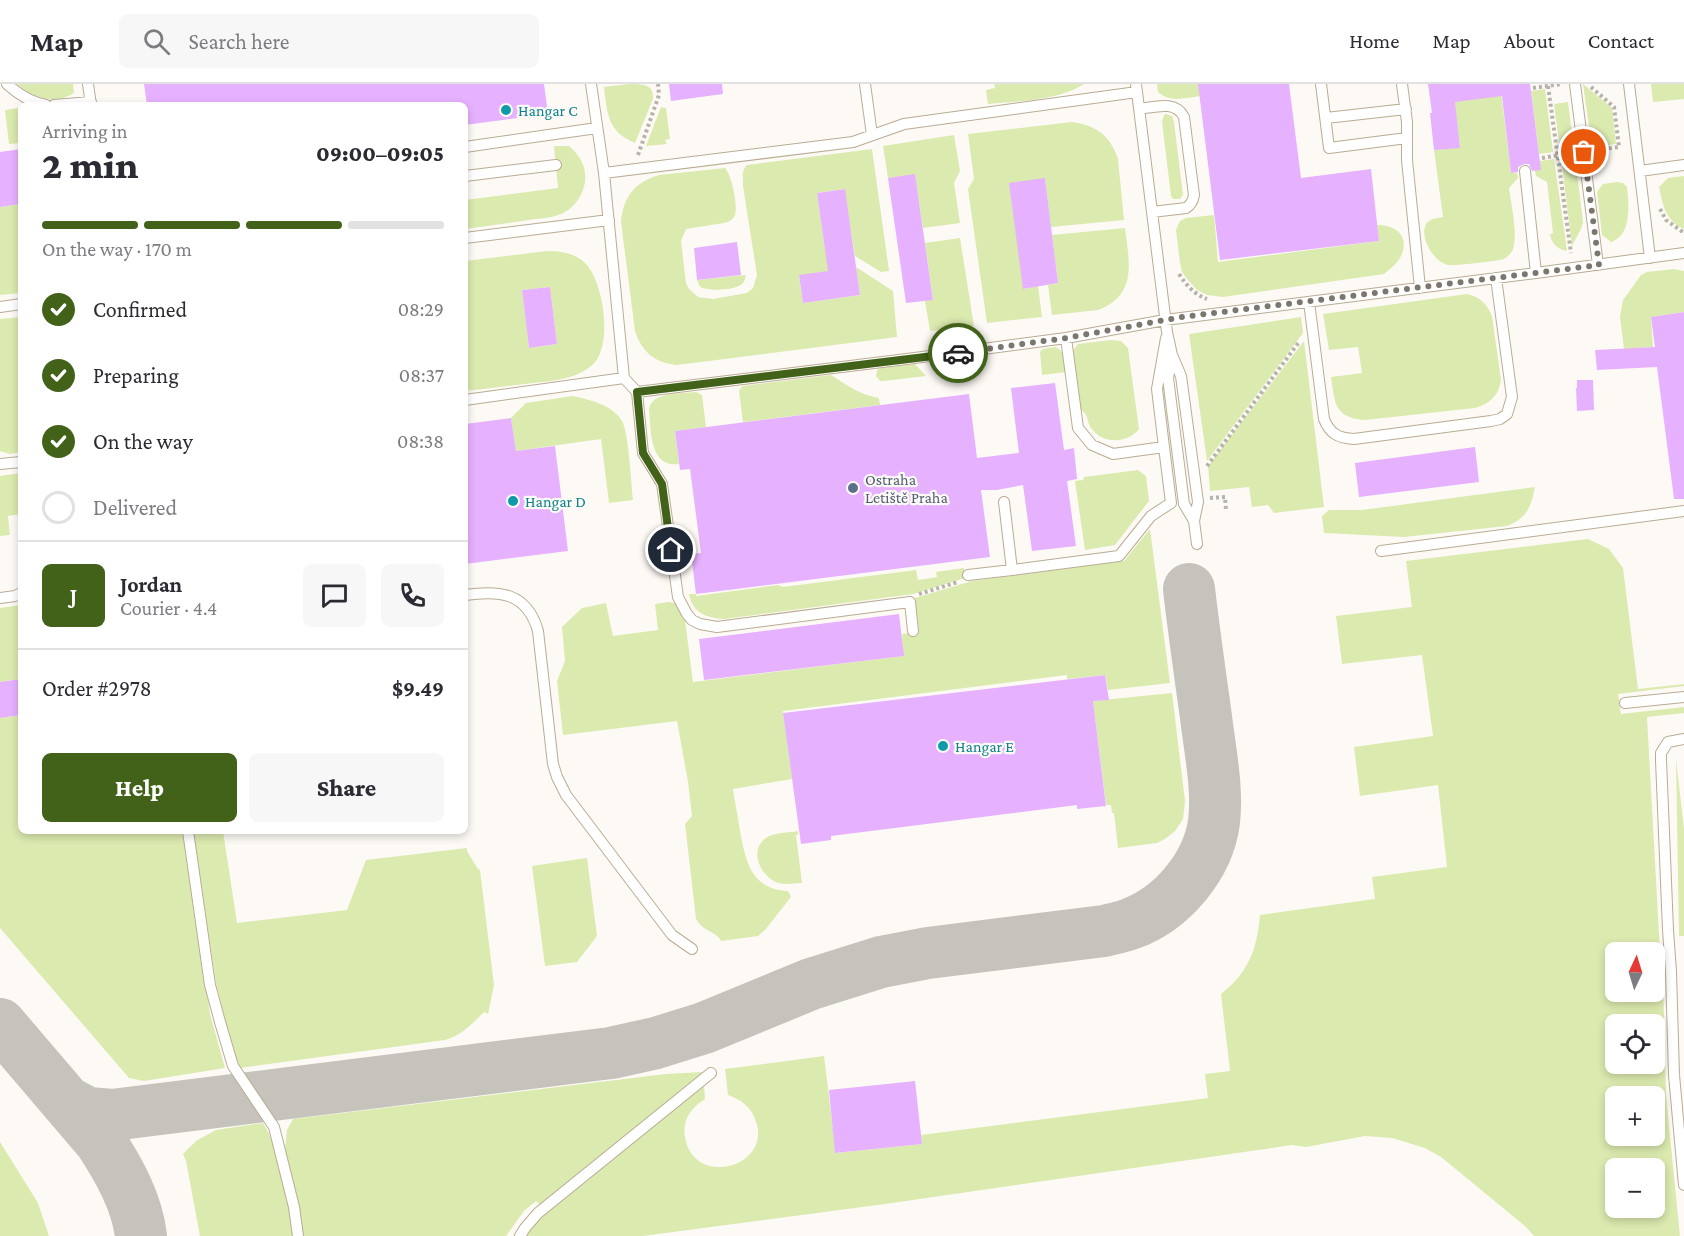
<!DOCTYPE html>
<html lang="en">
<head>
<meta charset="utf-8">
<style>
	:root { --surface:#fff; --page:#f7f7f7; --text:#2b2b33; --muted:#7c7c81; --line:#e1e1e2; --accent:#416218 }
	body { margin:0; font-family:"Crimson Pro",serif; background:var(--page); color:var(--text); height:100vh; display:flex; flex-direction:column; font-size:22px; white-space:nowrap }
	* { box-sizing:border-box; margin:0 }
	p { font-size:20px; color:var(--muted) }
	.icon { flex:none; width:33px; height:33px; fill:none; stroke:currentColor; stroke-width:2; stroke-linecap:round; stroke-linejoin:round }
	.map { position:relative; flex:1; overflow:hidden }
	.side { position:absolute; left:18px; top:18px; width:450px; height:732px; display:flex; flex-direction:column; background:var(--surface); border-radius:9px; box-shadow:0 3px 9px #0003 }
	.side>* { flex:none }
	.needle { width:39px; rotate:4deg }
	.tools { position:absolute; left:1605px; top:858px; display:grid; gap:12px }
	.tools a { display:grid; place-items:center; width:60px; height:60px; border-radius:9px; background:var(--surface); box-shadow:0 3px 9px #0003; font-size:30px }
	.pin { position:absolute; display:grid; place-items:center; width:51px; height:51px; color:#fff; margin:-26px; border:3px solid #fff; border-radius:50%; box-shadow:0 2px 6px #0007 }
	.courier { position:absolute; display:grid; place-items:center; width:60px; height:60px; margin:-30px; border:4px solid #416218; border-radius:50%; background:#fff; color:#222; box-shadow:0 2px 8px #0007 }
	.summary em { font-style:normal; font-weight:800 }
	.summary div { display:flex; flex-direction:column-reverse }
	.summary { display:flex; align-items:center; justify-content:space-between; height:102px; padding:0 24px }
	h1 { font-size:39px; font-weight:800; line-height:45px }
	.bar { display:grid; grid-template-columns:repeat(4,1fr); gap:9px 6px; align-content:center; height:72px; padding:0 24px }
	.bar i { height:8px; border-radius:4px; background:var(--line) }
	.bar .on { background:var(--accent) }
	.bar p { grid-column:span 4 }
	.line { display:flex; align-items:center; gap:15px; padding:0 24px; border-top:2px solid var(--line) }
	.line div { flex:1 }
	.round { display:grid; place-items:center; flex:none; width:63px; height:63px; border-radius:9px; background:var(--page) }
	ol { padding:0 24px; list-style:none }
	li { display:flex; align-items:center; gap:18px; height:66px }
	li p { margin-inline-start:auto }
	li .icon { padding:6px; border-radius:50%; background:var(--accent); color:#fff; stroke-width:4 }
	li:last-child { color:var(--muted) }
	li i { width:33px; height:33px; border:3px solid var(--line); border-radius:50% }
	.button { display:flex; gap:12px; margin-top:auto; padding:12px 24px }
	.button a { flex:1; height:69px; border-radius:9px; background:var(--accent); color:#fff; font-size:24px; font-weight:800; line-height:69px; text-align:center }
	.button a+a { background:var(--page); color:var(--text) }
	header { display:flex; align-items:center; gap:36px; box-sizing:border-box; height:84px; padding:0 30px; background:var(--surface); border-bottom:2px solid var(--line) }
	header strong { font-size:28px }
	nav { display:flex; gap:33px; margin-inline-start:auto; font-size:21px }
	.search { width:420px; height:54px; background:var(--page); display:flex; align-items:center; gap:15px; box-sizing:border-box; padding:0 21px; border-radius:9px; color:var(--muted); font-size:22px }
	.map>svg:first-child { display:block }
	.green { fill:#dbeaaf; fill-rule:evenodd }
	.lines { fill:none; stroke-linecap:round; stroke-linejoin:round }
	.taxiway { stroke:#c6c2bc; stroke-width:52 }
	.building { fill:#e6b1fe }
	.service-casing { stroke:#baab93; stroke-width:12 }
	.path { stroke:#b7b3ac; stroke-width:4; stroke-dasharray:3 3; stroke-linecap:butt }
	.service { stroke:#fff; stroke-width:10 }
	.done { stroke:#7c776e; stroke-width:6; stroke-dasharray:0 10.8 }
	.route { stroke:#416218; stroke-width:8 }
	.culture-dot { fill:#0f9aa8; stroke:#fdfaf5; stroke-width:2 }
	.service-dot { fill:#5c6f8a; stroke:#fdfaf5; stroke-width:2 }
	.labels { text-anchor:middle; stroke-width:4.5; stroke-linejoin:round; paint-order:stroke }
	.culture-label { font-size:16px; fill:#0d838f; stroke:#fdfaf5; text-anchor:start }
	.service-label { font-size:16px; fill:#4e5e75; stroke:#fdfaf5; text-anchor:start }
</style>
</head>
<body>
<header>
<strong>Map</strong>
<div class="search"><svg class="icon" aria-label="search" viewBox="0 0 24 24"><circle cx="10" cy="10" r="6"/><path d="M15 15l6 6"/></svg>Search here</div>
<nav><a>Home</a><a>Map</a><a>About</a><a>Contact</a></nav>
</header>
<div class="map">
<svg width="1684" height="1152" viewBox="0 0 1684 1152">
	<rect width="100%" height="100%" fill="#fdfaf5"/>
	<path class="green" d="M 17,0 L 73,0 L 74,9 C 55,21 33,14 17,0 Z
		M 629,0 C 643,0 654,0 653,15 L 635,59 C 608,48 607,30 604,3 Z
		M 994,0 L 1084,0 C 1058,17 1018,17 988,20 L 986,6 L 995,4 Z
		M 1157,0 L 1198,0 L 1200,12 C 1185,14 1170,19 1158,8 Z
		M 1500,0 L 1511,89 L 1517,89 L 1518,94 L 1509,104 C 1511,120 1518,150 1513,165 C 1512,168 1508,173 1504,175 C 1499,177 1453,182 1448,181 C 1434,178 1419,154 1426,140 C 1429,135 1437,134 1443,133 L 1434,66 L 1460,63 L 1454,18 Z
		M 1583,0 L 1612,24 L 1616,60 L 1592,63 Z
		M 1651,0 L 1684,0 L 1684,15 L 1653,18 Z
		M 1545,5 L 1553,68 L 1539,70 L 1531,7 Z
		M 1568,18 L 1574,66 L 1560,67 L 1554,20 Z
		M 661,23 L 666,24 L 670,55 L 665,56 L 667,60 L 646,62 Z
		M 18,24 L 21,59 L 9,60 L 5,26 Z
		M 1166,30 L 1172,32 L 1174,38 L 1183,111 L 1180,115 L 1173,115 L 1171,112 L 1162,38 L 1164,31 Z
		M 1072,38 C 1097,42 1110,51 1118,75 L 1124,136 L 1051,143 L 1045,94 L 1024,205 L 1038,202 L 1042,233 L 987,239 L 968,105 L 974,95 L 968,50 Z
		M 954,51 L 960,87 L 954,99 L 960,139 L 923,144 L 915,91 L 888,94 L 883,62 Z
		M 554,62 L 569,62 C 580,71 587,84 585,98 C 583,110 576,122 565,128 C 555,134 541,134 529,136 C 508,139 486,142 465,145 L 465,116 L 558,104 Z
		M 872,65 L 889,187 L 881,188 L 855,172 L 844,105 L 817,109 L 825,165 L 845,185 L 799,192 L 803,219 L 860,211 L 856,183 L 893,207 L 897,253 L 677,281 C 655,279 642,268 635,247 L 621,138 C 623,113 635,98 659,91 L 725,84 C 732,92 738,121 735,131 C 733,136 729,138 724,139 L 686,145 L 681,157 L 686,199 L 689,205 L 698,213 L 713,215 L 747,209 L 753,204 L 757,191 L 743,102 C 743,95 741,86 747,81 Z
		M 1575,72 L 1583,138 L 1581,145 L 1572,162 L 1561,74 Z
		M 1554,75 L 1567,166 L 1566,167 C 1557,165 1551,159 1550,150 L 1553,149 L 1547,98 L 1536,92 L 1535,86 L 1540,77 Z
		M 1684,92 L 1684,145 C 1665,136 1663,122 1659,103 L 1668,94 Z
		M 1617,98 L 1623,99 L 1627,103 C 1629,121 1632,151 1611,158 L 1602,151 L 1597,108 L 1603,100 Z
		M 21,120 L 21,209 L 0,211 L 0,123 Z
		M 1214,131 L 1218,178 L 1379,157 L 1377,141 C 1396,141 1410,152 1401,172 C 1397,180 1390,185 1384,190 L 1223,213 L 1207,211 L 1197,206 L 1187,195 L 1182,188 L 1180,179 L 1176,146 L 1180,137 L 1186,134 Z
		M 1125,144 C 1129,177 1138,211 1098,226 L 1052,231 L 1048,201 L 1058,199 L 1052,151 Z
		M 960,154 L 974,242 L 930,247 L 925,217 L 933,215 L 925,159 Z
		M 547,167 C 560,167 575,169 585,179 C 604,197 614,265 591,282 C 573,297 547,297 525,300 C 505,302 485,305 465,307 L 465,177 ZM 550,203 L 557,260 L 529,264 L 522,206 Z
		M 1674,185 L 1684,187 L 1684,228 L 1651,233 L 1653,263 L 1624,265 L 1620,233 L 1623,216 L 1641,191 L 1647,188 Z
		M 746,191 C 745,195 745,197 742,200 C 734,207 708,207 700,203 L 697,196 Z
		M 1467,210 C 1480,213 1487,220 1492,232 L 1501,296 C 1499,311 1490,320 1475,324 L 1365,336 C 1334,334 1335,319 1331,293 L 1362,289 L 1358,263 L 1329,266 L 1323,230 Z
		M 21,233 L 21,368 L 10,370 L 0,367 L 0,235 Z
		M 1301,233 L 1303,249 L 1207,377 L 1189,250 Z
		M 1111,256 L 1121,257 L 1128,264 L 1139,345 C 1129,359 1103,361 1092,345 C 1085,336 1091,333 1080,325 L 1072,268 L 1078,260 Z
		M 1304,257 L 1324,423 L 1274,429 L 1268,421 L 1252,423 L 1249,403 L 1210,407 L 1208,382 Z
		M 1055,263 C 1066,267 1064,278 1066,288 L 1042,291 L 1040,268 L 1043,265 Z
		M 966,274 L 972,279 L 973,282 L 969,287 L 942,290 L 946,276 Z
		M 915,280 L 926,292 L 884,297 L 880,297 L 876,292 L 877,286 L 881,284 Z
		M 831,291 C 847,301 860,311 879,314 L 880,321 L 743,338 L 739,307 L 742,302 Z
		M 696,308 L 702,311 L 706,343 L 675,347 L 679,380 C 649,384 651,346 649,325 C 653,307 680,310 696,308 Z
		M 573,312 C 589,316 612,320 622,337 C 629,349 631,400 633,416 L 609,419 L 601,355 L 516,367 L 511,334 L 526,319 Z
		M 1138,386 L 1146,392 L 1149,417 L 1115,461 L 1085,466 L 1075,397 L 1083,396 L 1084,393 Z
		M 21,389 L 21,430 L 8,432 L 10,451 L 0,452 L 0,392 Z
		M 1535,403 C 1531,423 1527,434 1507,442 L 1404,453 L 1324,449 L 1322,432 L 1329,426 L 1362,426 Z
		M 1150,445 L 1170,599 L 1108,606 L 1105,591 L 1067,595 L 1067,591 L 783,627 L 792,695 L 733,705 C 735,719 738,733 740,747 C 746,778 751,805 788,807 L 791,813 L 765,846 L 758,852 L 721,857 C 716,847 703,848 696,835 L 685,740 L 692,732 L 688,698 L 677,637 L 563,651 L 557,597 L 565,577 L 562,543 L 582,524 L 606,519 L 613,552 L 658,546 L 655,520 L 669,518 L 675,519 L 685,536 L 693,598 L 903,572 L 902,550 L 919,548 L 915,514 L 972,497 L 1124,477 Z
		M 1588,455 L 1609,465 L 1623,484 L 1638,605 L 1684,600 L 1684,602 L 1618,610 L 1621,630 L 1684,623 L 1684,629 L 1647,633 L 1659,850 L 1663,895 L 1666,1012 L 1680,1152 L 1534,1152 L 1525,1142 L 1441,1073 L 1425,1064 L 1392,1054 L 1365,1052 L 1306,1063 L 1292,1061 L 885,1120 L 643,1152 L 525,1152 L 531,1143 L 542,1133 L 704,1001 L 705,1015 C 691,1024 682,1036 685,1053 C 694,1106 775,1082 755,1035 C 750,1022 741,1016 728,1011 L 725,985 L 824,972 L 836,1069 L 922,1060 L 921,1051 L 1208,1014 L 1205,990 L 1230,987 L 1221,910 C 1249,888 1257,865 1260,831 L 1375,815 L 1372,793 L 1447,783 L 1438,701 L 1360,712 L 1354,663 L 1433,652 L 1422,571 L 1342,580 L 1336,532 L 1412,523 L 1406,477 ZM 1616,868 L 1654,868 L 1654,908 L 1616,908 ZM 1616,940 L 1654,940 L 1654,980 L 1616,980 ZM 1616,1012 L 1654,1012 L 1654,1052 L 1616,1052 ZM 1616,1084 L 1654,1084 L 1654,1124 L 1616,1124 Z
		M 964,484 L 965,494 L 913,510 L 724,535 C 707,534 692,529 689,510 L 696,510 L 696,512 L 778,501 L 783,503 L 916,486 L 918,496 L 937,493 L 936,488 Z
		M 21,521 L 21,595 L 0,598 L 0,524 Z
		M 1172,609 L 1185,717 L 1183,735 L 1175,747 L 1165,755 L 1157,759 L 1118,764 L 1114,729 L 1112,729 L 1111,721 L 1107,721 L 1106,720 L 1093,617 Z
		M 21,631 L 21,747 L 183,747 L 210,930 L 225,984 L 144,997 L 129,994 L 0,844 L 0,634 Z
		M 1676,675 L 1684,745 L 1684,852 L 1679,852 Z
		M 193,747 L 223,747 L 237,839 L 347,826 L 366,776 L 467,764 L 467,767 L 478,785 L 480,786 L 494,901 L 488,930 L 484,928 C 473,939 461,952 445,956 L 240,984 L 229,951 L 216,899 Z
		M 798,747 L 798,751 L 796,751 L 802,799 C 795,799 786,801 778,799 C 761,793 748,767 766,754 C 774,748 788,749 798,747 Z
		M 587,774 L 597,852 L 577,878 L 545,882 L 532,782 Z
		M 703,988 L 540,1121 L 536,1117 L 524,1127 L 506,1152 L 302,1152 L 285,1066 L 287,1046 L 293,1035 L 666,990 Z
		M 263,1039 C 279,1063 290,1122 293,1152 L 200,1152 L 186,1077 L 183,1070 L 196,1057 L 216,1046 Z
		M 0,1058 L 38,1119 L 49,1152 L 0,1152 Z"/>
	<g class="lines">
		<path class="taxiway" d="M 0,940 L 100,1057 C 119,1086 137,1118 141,1152
			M 67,1018 L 88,1029 L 112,1031 L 611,969 L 656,959 L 704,944 L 811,900 L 881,878 L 928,869 L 1104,847 C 1112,845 1122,843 1130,840 C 1172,825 1208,782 1214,738 C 1218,704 1210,667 1206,633 C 1200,590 1194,548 1189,505"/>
	</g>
	<path class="building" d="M 144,0 L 544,0 L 548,30 L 465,41 L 465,21 L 147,21 Z
		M 669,0 L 722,0 L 723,10 L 671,17 Z
		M 1198,0 L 1289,0 L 1301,94 L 1371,85 L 1379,157 L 1220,176 Z
		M 1428,0 L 1530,0 L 1541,86 L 1532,87 L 1529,80 L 1524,80 L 1518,83 L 1518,88 L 1511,89 L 1502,12 L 1455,18 L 1460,64 L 1434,66 L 1430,29 L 1432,29 Z
		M 21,65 L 21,120 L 0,123 L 0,68 Z
		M 915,90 L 933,216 L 906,219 L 888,94 Z
		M 1045,94 L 1058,199 L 1023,205 L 1009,99 Z
		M 845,105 L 860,211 L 803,219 L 799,191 L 828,187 L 817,109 Z
		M 737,158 L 741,191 L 697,196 L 694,164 Z
		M 550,203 L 557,260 L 529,264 L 522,206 Z
		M 1684,228 L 1684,415 L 1674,415 L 1657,283 L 1597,286 L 1595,266 L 1655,263 L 1651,233 Z
		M 1577,296 L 1593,296 L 1594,326 L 1577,327 L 1576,304 L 1577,304 Z
		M 1055,299 L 1064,366 L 1074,364 L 1077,395 L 1067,397 L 1076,462 L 1032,467 L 1023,401 L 997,406 L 981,406 L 990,473 L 696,510 L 691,470 L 701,469 L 690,385 L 680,386 L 675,347 L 969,310 L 977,374 L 1019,369 L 1011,304 Z
		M 511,334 L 516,367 L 555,362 L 568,467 L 465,480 L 465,340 Z
		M 1475,363 L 1479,398 L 1359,413 L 1355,379 Z
		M 899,530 L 904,572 L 704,596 L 699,555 Z
		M 1105,591 L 1109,616 L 1093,617 L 1106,722 L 1077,725 L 1077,721 L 831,752 L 831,756 L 801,760 L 783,629 Z
		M 21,595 L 21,631 L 0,634 L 0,598 Z
		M 915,997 L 922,1060 L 835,1069 L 829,1006 Z"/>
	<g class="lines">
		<defs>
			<path id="service" d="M 7,0 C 19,11 30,18 46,21
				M 88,0 L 91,21
				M 591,0 L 604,89 L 624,294 L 637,308 L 643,369 L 662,400 L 678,513 L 687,530 L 692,536 L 700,540 L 717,543 L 910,518 L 913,547
				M 865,0 L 872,51
				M 1136,0 L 1167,248 L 1172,271 L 1181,292 L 1198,418 L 1194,437 L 1197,460
				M 1321,0 L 1329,64 L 1407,54
				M 1402,0 L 1407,38 L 1407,76 L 1420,204
				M 1575,0 L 1598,181
				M 1629,0 L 1650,174
				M 54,21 L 91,18
				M 1139,25 C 1156,23 1175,16 1184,33 L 1194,111 C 1193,117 1191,121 1186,124 L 1152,128
				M 1326,34 L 1406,25
				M 465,63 L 597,44
				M 1525,87 L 1536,189
				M 1640,87 L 1684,81
				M 604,89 L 853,58 L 904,40 L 1137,8
				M 465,92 L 556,81
				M 465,154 L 609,136
				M 1309,218 L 1324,335 C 1330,350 1338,354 1354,355 L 1491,337 L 1500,335 L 1507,330 L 1512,313 L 1496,194
				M 0,223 L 21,220
				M 1066,254 L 1078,344 L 1092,361 L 1113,370 L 1164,363 L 1157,305 L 1166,254
				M 1172,271 L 1168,294 L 1184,420 L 1194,437
				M 637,308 L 907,275 L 1066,254 L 1165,236 L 1536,189 L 1684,169
				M 465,316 L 624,294
				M 0,380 L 21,378
				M 1004,418 L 1012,486 L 1119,472 L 1151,432 L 1171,419 L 1164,363
				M 1381,467 L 1684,427
				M 968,491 L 1012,486
				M 465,511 C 499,506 527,508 538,547 L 553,680 L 557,693 L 566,711 L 672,851 L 692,865
				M 0,514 L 15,512 L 21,509
				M 1625,619 L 1684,613
				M 1684,655 L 1668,658 L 1661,669 L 1661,676 L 1668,846 L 1671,888 L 1674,991 L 1684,1101
				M 188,747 L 210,901 L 220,938 L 233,982 L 274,1043 L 294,1123 L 298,1152
				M 520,1152 L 525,1144 L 538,1129 L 711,989"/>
		</defs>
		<use href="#service" class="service-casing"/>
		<path class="path" d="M 1548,2 L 1571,169
			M 1591,3 L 1614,23 L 1619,63 L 1596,66
			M 1533,4 L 1562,0
			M 638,71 L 659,11 L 658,0
			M 1542,74 L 1571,69
			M 1660,125 L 1666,136 L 1684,149
			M 1179,190 C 1187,202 1194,210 1207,215
			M 1207,382 L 1299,258
			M 1210,414 L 1225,413 L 1226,426
			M 919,510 L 958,498"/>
		<use href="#service" class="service"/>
	</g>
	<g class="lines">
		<path class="done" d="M 958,269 L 1066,254 L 1182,233 L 1599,181 L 1584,68"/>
		<path class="route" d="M 671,466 L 662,400 L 643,369 L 637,308 L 958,269"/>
	</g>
	<g class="culture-dot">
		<circle cx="506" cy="26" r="6"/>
		<circle cx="513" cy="417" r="6"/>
		<circle cx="943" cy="662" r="6"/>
	</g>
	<circle class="service-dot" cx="853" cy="404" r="6"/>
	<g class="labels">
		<g class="culture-label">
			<text x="518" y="32">Hangar C</text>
			<text x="525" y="423">Hangar D</text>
			<text x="955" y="668">Hangar E</text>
		</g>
		<g class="service-label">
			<text x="865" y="401">Ostraha<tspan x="865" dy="18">Letiště Praha</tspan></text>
		</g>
	</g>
</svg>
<div class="tools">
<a><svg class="needle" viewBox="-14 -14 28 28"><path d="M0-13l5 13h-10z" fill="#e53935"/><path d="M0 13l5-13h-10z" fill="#7c7c81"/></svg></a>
<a><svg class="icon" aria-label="locate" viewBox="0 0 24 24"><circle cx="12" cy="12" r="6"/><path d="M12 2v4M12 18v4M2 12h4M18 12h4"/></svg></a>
<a>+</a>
<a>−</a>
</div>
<div class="pin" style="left:1584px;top:68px;background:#ea580c"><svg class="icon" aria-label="bag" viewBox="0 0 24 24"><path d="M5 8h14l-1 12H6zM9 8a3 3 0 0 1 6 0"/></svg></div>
<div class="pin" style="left:671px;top:466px;background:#1f2937"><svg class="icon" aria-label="home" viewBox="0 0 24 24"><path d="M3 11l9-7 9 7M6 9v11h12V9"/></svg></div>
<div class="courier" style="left:958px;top:269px"><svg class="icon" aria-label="car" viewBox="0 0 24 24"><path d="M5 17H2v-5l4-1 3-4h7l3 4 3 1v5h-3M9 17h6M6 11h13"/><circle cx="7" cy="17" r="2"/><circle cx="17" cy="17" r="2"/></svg></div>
<section class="side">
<div class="summary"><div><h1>2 min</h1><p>Arriving in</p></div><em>09:00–09:05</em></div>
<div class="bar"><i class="on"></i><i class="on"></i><i class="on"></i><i></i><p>On the way · 170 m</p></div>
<ol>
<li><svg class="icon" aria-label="check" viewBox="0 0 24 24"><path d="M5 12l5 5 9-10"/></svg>Confirmed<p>08:29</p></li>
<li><svg class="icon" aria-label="check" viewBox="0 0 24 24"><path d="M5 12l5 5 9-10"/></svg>Preparing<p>08:37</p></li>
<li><svg class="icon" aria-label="check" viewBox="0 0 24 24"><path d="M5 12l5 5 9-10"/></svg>On the way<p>08:38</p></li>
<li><i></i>Delivered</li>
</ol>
<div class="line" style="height:108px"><b class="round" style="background:var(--accent);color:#fff">J</b><div><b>Jordan</b><p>Courier · 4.4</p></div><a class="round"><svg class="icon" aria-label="chat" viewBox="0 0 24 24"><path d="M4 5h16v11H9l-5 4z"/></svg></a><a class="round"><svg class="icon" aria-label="phone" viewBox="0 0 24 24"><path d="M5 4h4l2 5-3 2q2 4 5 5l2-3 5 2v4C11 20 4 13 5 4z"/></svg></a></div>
<div class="line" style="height:78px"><div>Order #2978</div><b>$9.49</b></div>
<div class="button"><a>Help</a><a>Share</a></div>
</section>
</div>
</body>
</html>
